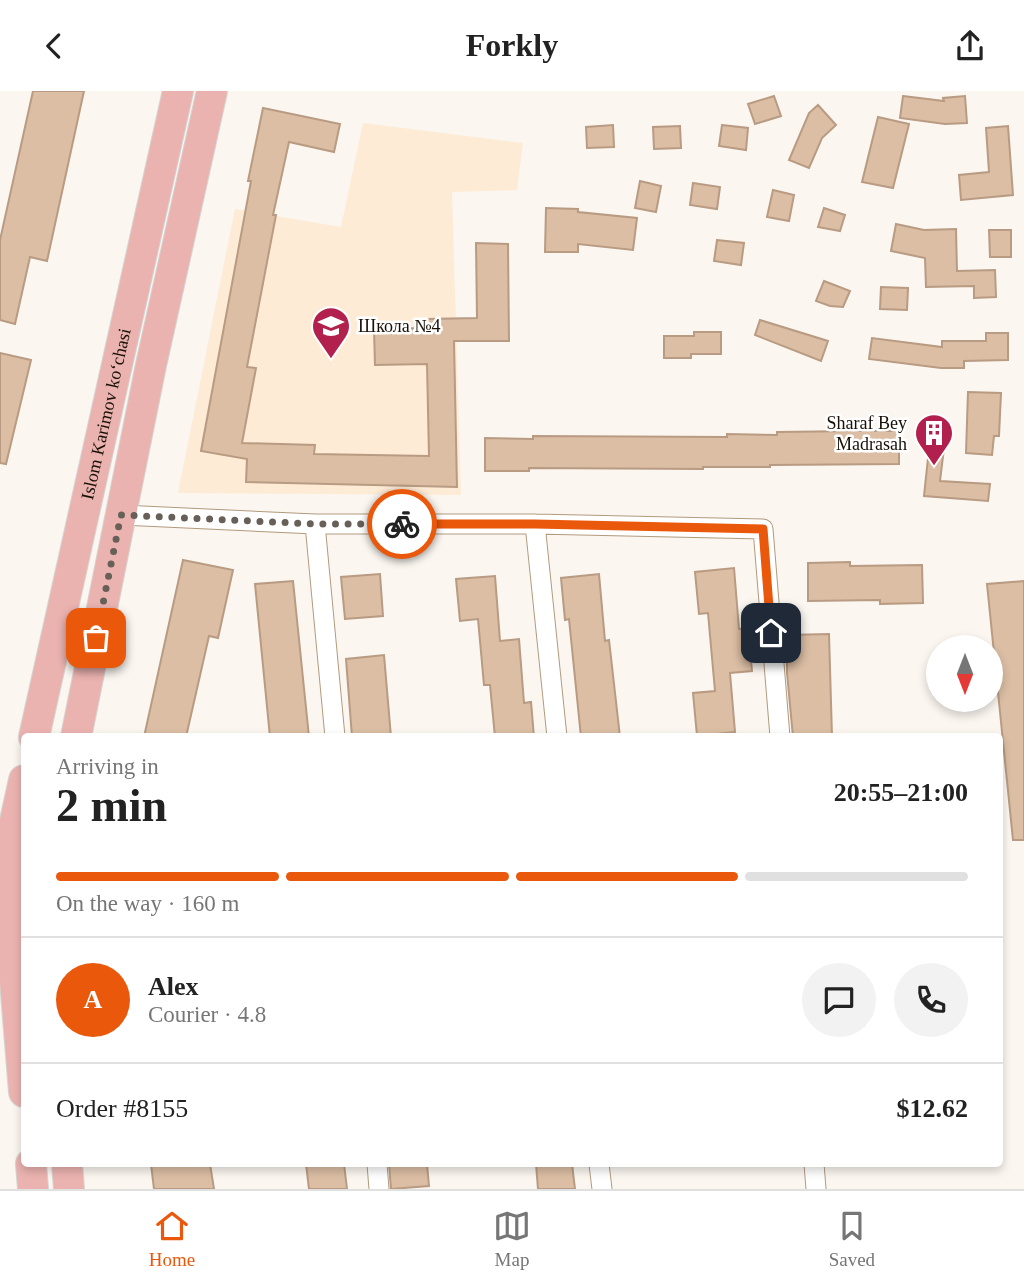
<!DOCTYPE html>
<html lang="en">
<head>
<meta charset="utf-8">
<style>
	:root { --surface:#fff; --page:#f2f2f2; --text:#222; --muted:#767676; --line:#e0e0e0; --accent:#ea580c }
	body { margin:0; font-family:"Times New Roman",serif; background:var(--page); color:var(--text); height:100vh; display:flex; flex-direction:column; font-size:26px; white-space:nowrap }
	* { box-sizing:border-box; margin:0 }
	p { font-size:23px; color:var(--muted) }
	.icon { flex:none; width:38px; height:38px; fill:none; stroke:currentColor; stroke-width:2; stroke-linecap:round; stroke-linejoin:round }
	.map { position:relative; flex:1; overflow:hidden }
	.drawer { position:absolute; left:21px; top:642px; width:982px; height:434px; display:flex; flex-direction:column; background:var(--surface); border-radius:7px; box-shadow:0 4px 10px #0003 }
	.drawer>* { flex:none }
	.needle { width:46px; rotate:180deg }
	.tools { position:absolute; left:926px; top:544px; display:grid; gap:14px }
	.tools a { display:grid; place-items:center; width:77px; height:77px; border-radius:50%; background:var(--surface); box-shadow:0 4px 10px #0003; font-size:35px }
	.pin { position:absolute; display:grid; place-items:center; width:60px; height:60px; color:#fff; margin:-30px; border-radius:14px; box-shadow:0 4px 10px #0006 }
	.courier { position:absolute; display:grid; place-items:center; width:70px; height:70px; margin:-35px; border:5px solid #ea580c; border-radius:50%; background:#fff; color:#222; box-shadow:0 2px 9px #0007 }
	.summary em { font-style:normal; font-weight:700 }
	.summary div { display:flex; flex-direction:column-reverse }
	.summary { display:flex; align-items:center; justify-content:space-between; height:119px; padding:0 35px }
	h1 { font-size:46px; font-weight:700; line-height:52px }
	.bar { display:grid; grid-template-columns:repeat(4,1fr); gap:10px 7px; align-content:center; height:84px; padding:0 35px }
	.bar i { height:9px; border-radius:5px; background:var(--line) }
	.bar .selected { background:var(--accent) }
	.bar p { grid-column:span 4 }
	.line { display:flex; align-items:center; gap:18px; padding:0 35px; border-top:2px solid var(--line) }
	.line div { flex:1 }
	.round { display:grid; place-items:center; flex:none; width:74px; height:74px; border-radius:37px; background:var(--page) }
	header { display:flex; justify-content:space-between; align-items:center; height:91px; padding:0 35px; background:var(--surface); font-size:32px; font-weight:700 }
	.menu { display:flex; justify-content:space-around; align-items:center; height:98px; border-top:2px solid var(--line); background:var(--surface); font-size:19px; color:var(--muted) }
	.menu a { display:grid; justify-items:center; gap:4px }
	.menu .selected { color:var(--accent) }
	.map>svg:first-child { display:block }
	.built { fill:#fdebd5 }
	.building { fill:#dbbea4; stroke:#b89b82; stroke-width:2 }
	.lines { fill:none; stroke-linecap:round; stroke-linejoin:round }
	.street-casing { stroke:#b19a7d; stroke-width:21 }
	.primary-casing { stroke:#d5d4d2; stroke-width:32 }
	.street { stroke:#fff; stroke-width:19 }
	.primary { stroke:#ebb3b0; stroke-width:30 }
	.done { stroke:#676058; stroke-width:7; stroke-dasharray:0 12.6 }
	.route { stroke:#ea580c; stroke-width:9 }
	.labels { text-anchor:middle; stroke-width:5; stroke-linejoin:round; paint-order:stroke }
	.poi-label { font-size:18px; fill:#181006; stroke:#fff; text-anchor:start }
	.street-label { font-size:18px; fill:#181006; stroke:#fff }
</style>
</head>
<body>
<header><svg class="icon" aria-label="back" viewBox="0 0 24 24"><path d="M15 5l-7 7 7 7"/></svg>Forkly<svg class="icon" aria-label="share" viewBox="0 0 24 24"><path d="M12 15V3M7 8l5-5 5 5M5 13v7h14v-7"/></svg></header>
<div class="map">
<svg width="1024" height="1098" viewBox="0 0 1024 1098">
	<rect width="100%" height="100%" fill="#fbf6f0"/>
	<path class="built" d="M 363,32 L 523,52 L 517,99 L 452,101 L 461,404 L 178,402 L 235,118 L 341,136 Z"/>
	<path class="building" d="M 33,0 L 84,0 L 47,170 L 30,166 L 15,233 L 0,229 L 0,149 Z
		M 774,5 L 781,25 L 755,33 L 748,13 Z
		M 903,5 L 944,10 L 943,7 L 965,5 L 967,32 L 945,33 L 900,27 Z
		M 818,14 L 836,34 L 822,47 L 809,77 L 789,69 L 809,22 Z
		M 263,17 L 340,33 L 334,61 L 289,51 L 273,124 L 276,124 L 247,276 L 256,277 L 242,352 L 315,354 L 314,363 L 429,365 L 427,273 L 375,274 L 374,238 L 428,237 L 427,228 L 477,227 L 476,152 L 508,153 L 509,250 L 454,250 L 457,396 L 246,391 L 247,368 L 201,360 L 251,90 L 248,90 Z
		M 878,26 L 909,33 L 893,97 L 862,91 Z
		M 613,34 L 614,56 L 587,57 L 586,36 Z
		M 722,34 L 748,37 L 746,59 L 719,55 Z
		M 680,35 L 681,57 L 654,58 L 653,36 Z
		M 1008,35 L 1013,104 L 961,109 L 959,84 L 989,81 L 986,37 Z
		M 640,90 L 661,95 L 656,121 L 635,117 Z
		M 693,92 L 720,96 L 717,118 L 690,114 Z
		M 773,99 L 794,104 L 789,130 L 767,126 Z
		M 546,117 L 578,118 L 578,121 L 637,127 L 633,159 L 578,153 L 578,161 L 545,161 Z
		M 824,117 L 845,124 L 840,140 L 818,136 Z
		M 896,133 L 924,139 L 956,138 L 957,180 L 995,179 L 996,206 L 974,207 L 974,195 L 926,196 L 925,167 L 891,160 Z
		M 989,139 L 1011,139 L 1011,166 L 990,166 Z
		M 717,149 L 744,152 L 741,174 L 714,170 Z
		M 824,190 L 850,200 L 843,216 L 830,215 L 816,210 Z
		M 881,196 L 908,197 L 907,219 L 880,218 Z
		M 760,229 L 828,250 L 821,270 L 755,244 Z
		M 694,241 L 721,241 L 721,263 L 691,263 L 691,267 L 664,267 L 664,245 L 694,245 Z
		M 986,242 L 1008,242 L 1008,269 L 964,270 L 964,277 L 941,277 L 869,268 L 872,247 L 942,256 L 942,250 L 986,250 Z
		M 0,262 L 31,269 L 6,373 L 0,372 Z
		M 968,301 L 1001,302 L 999,345 L 994,345 L 992,364 L 966,362 Z
		M 856,340 L 899,340 L 899,373 L 770,374 L 770,376 L 703,376 L 703,378 L 529,377 L 529,380 L 485,380 L 485,347 L 533,348 L 533,345 L 727,346 L 727,343 L 777,344 L 777,341 Z
		M 930,348 L 945,349 L 940,390 L 990,393 L 988,410 L 924,405 Z
		M 183,469 L 233,479 L 218,547 L 209,545 L 186,646 L 144,646 Z
		M 850,471 L 850,475 L 922,474 L 923,512 L 880,513 L 880,509 L 808,510 L 808,472 Z
		M 734,477 L 739,538 L 748,537 L 752,580 L 730,582 L 735,641 L 697,645 L 693,602 L 715,600 L 708,522 L 699,523 L 695,481 Z
		M 380,483 L 383,525 L 345,528 L 341,486 Z
		M 599,483 L 605,550 L 609,549 L 620,646 L 581,646 L 569,528 L 565,529 L 561,487 Z
		M 495,485 L 500,550 L 519,548 L 524,612 L 531,611 L 534,646 L 495,646 L 490,594 L 484,594 L 478,528 L 460,530 L 456,488 Z
		M 293,490 L 309,646 L 270,646 L 255,493 Z
		M 1024,490 L 1024,749 L 1013,749 L 987,493 Z
		M 829,543 L 832,646 L 793,646 L 787,582 L 787,544 Z
		M 384,564 L 391,646 L 352,646 L 346,568 Z
		M 151,1073 L 210,1073 L 214,1098 L 154,1098 Z
		M 306,1073 L 344,1073 L 347,1098 L 309,1098 Z
		M 389,1073 L 427,1073 L 429,1095 L 391,1098 Z
		M 536,1073 L 572,1073 L 575,1098 L 538,1098 Z"/>
	<g class="lines">
		<defs>
			<path id="street" d="M 121,424 L 315,433 L 535,433 L 763,438 L 780,646
				M 315,433 L 335,646
				M 535,433 L 557,646
				M 377,1073 L 379,1098
				M 599,1073 L 602,1098
				M 814,1073 L 816,1098"/>
			<g id="primary">
				<path id="s1" d="M 34,646 L 178,0"/>
				<path d="M 76,646 L 151,274 L 212,0"/>
				<path d="M 24,689 L 10,753 L 8,804 L 24,1001"/>
				<path d="M 31,1073 L 33,1098"/>
				<path d="M 67,1073 L 69,1098"/>
			</g>
		</defs>
		<use href="#street" class="street-casing"/>
		<use href="#primary" class="primary-casing"/>
		<use href="#street" class="street"/>
		<use href="#primary" class="primary"/>
	</g>
	<g class="lines">
		<path class="done" d="M 96,547 L 121,424 L 315,433 L 402,433"/>
		<path class="route" d="M 402,433 L 535,433 L 763,438 L 771,542"/>
	</g>
	<defs>
		<symbol id="school-pin" viewBox="-11 -11 22 30"><path d="M0 17L-7.5 6A9.5 9.5 0 1 1 7.5 6Z" fill="#b2214d" stroke="#fff"/><path d="M0-5L7-2L0 1L-7-2ZM-4 1L0 2.5L4 1V4Q0 6-4 4Z" fill="#fff"/></symbol>
		<symbol id="building-pin" viewBox="-11 -11 22 30"><path d="M0 17L-7.5 6A9.5 9.5 0 1 1 7.5 6Z" fill="#b2214d" stroke="#fff"/><path d="M-4-6H4V6H1V3H-1V6H-4ZM-2.5-4.3h1.7v1.8h-1.7ZM.8-4.3h1.7v1.8H.8ZM-2.5-1h1.7V.8h-1.7ZM.8-1h1.7V.8H.8Z" fill="#fff"/></symbol>
	</defs>
	<g fill-rule="evenodd">
		<use href="#school-pin" x="309" y="213" width="44" height="60"/>
		<use href="#building-pin" x="912" y="320" width="44" height="60"/>
	</g>
	<g class="labels">
		<g class="poi-label">
			<text x="358" y="241">Школа №4</text>
			<text x="907" y="338" text-anchor="end">Sharaf Bey<tspan x="907" dy="21">Madrasah</tspan></text>
		</g>
		<g class="street-label">
			<text dy="6" stroke="none"><textPath href="#s1" startOffset="331">Islom Karimov ko‘chasi</textPath></text>
		</g>
	</g>
</svg>
<div class="tools">
<a><svg class="needle" viewBox="-14 -14 28 28"><path d="M0-13l5 13h-10z" fill="#e53935"/><path d="M0 13l5-13h-10z" fill="#767676"/></svg></a>
</div>
<div class="pin" style="left:96px;top:547px;background:#ea580c"><svg class="icon" aria-label="bag" viewBox="0 0 24 24"><path d="M5 8h14l-1 12H6zM9 8a3 3 0 0 1 6 0"/></svg></div>
<div class="pin" style="left:771px;top:542px;background:#1f2937"><svg class="icon" aria-label="home" viewBox="0 0 24 24"><path d="M3 11l9-7 9 7M6 9v11h12V9"/></svg></div>
<div class="courier" style="left:402px;top:433px"><svg class="icon" aria-label="bike" viewBox="0 0 24 24"><circle cx="6" cy="16" r="4"/><circle cx="18" cy="16" r="4"/><path d="M6 16l4-8h5l3 8M10 8l3 8H6M13 5h3"/></svg></div>
<section class="drawer">
<div class="summary"><div><h1>2 min</h1><p>Arriving in</p></div><em>20:55–21:00</em></div>
<div class="bar"><i class="selected"></i><i class="selected"></i><i class="selected"></i><i></i><p>On the way · 160 m</p></div>
<div class="line" style="height:126px"><b class="round" style="background:var(--accent);color:#fff">A</b><div><b>Alex</b><p>Courier · 4.8</p></div><a class="round"><svg class="icon" aria-label="chat" viewBox="0 0 24 24"><path d="M4 5h16v11H9l-5 4z"/></svg></a><a class="round"><svg class="icon" aria-label="phone" viewBox="0 0 24 24"><path d="M5 4h4l2 5-3 2q2 4 5 5l2-3 5 2v4C11 20 4 13 5 4z"/></svg></a></div>
<div class="line" style="height:91px"><div>Order #8155</div><b>$12.62</b></div>
</section>
</div>
<nav class="menu">
<a class="selected"><svg class="icon" aria-label="home" viewBox="0 0 24 24"><path d="M3 11l9-7 9 7M6 9v11h12V9"/></svg>Home</a>
<a><svg class="icon" aria-label="map" viewBox="0 0 24 24"><path d="M3 6l6-2 6 2 6-2v14l-6 2-6-2-6 2zM9 4v14M15 6v14"/></svg>Map</a>
<a><svg class="icon" aria-label="saved" viewBox="0 0 24 24"><path d="M7 4h10v16l-5-4-5 4z"/></svg>Saved</a>
</nav>
</body>
</html>
